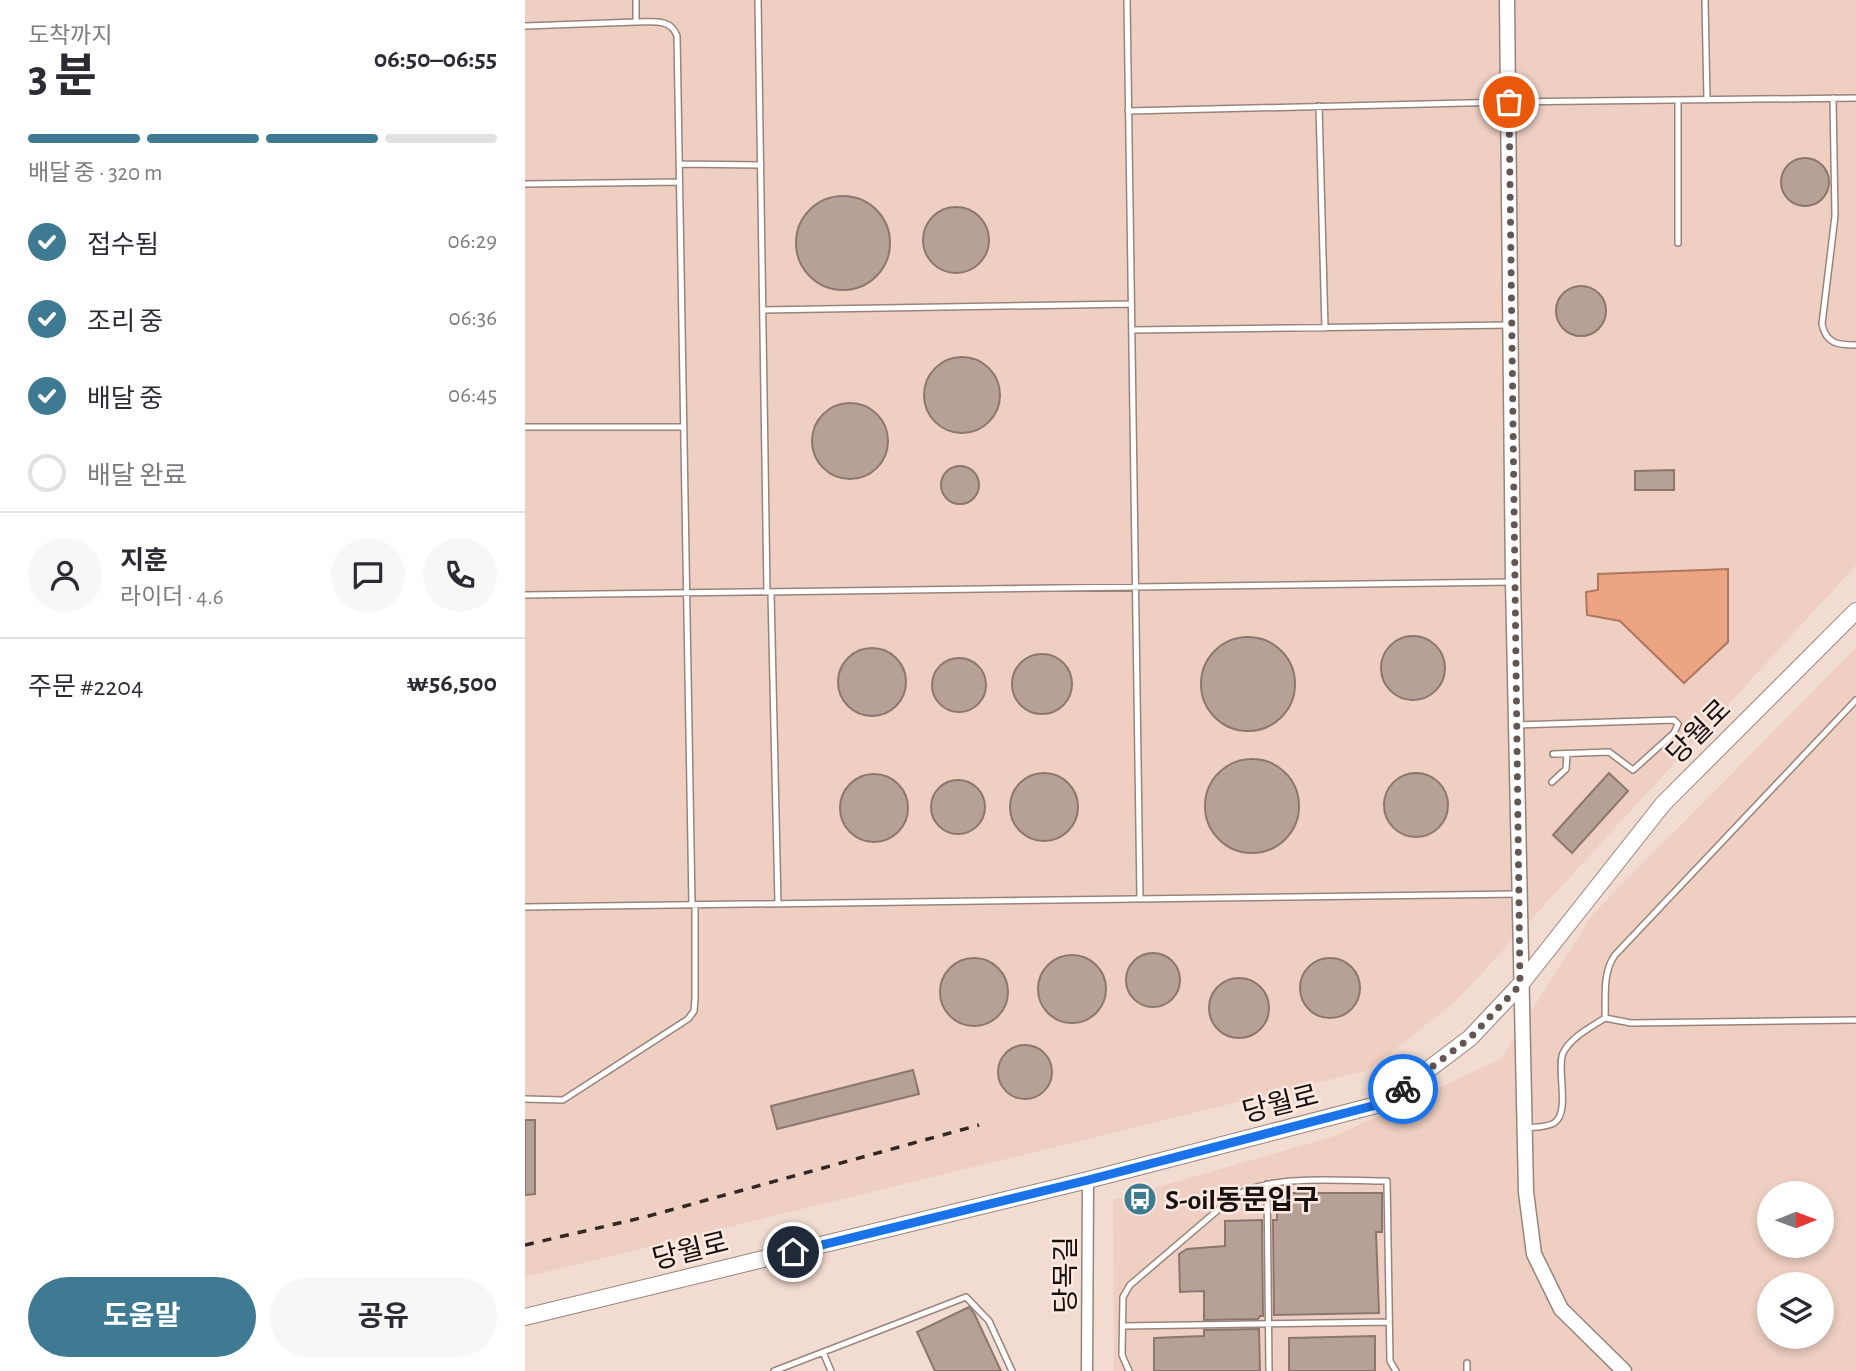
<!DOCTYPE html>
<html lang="ko">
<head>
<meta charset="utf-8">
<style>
	:root { --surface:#fff; --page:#f7f7f7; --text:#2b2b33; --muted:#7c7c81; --line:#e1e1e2; --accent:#3e7a91 }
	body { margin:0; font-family:"Alegreya Sans","Noto Sans KR",sans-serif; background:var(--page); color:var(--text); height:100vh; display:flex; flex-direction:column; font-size:26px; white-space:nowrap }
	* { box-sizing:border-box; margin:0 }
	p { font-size:23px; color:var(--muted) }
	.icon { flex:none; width:38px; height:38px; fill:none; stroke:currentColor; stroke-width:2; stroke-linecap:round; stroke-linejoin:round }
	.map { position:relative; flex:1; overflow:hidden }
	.sheet { display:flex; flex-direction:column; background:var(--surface); width:525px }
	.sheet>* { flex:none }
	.needle { width:46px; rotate:89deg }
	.tools { position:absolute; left:1232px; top:1181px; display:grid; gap:14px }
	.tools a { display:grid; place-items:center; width:77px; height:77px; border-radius:50%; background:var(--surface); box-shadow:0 4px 10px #0003; font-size:35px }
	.pin { position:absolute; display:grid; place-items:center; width:60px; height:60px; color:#fff; margin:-30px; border:4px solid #fff; border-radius:50%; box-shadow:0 2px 7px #0007 }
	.courier { position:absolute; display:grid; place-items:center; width:70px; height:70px; margin:-35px; border:5px solid #1a73e8; border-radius:50%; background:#fff; color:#222; box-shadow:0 2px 9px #0007 }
	.head em { font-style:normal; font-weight:700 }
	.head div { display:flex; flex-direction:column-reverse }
	.head { display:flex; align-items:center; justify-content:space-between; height:119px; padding:0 28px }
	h1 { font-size:46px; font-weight:700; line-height:52px }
	.bar { display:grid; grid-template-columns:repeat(4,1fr); gap:10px 7px; align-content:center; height:84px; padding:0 28px }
	.bar i { height:9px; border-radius:5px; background:var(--line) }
	.bar .current { background:var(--accent) }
	.bar p { grid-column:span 4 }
	.line { display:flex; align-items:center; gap:18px; padding:0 28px; border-top:2px solid var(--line) }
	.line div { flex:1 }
	.round { display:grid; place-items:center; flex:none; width:74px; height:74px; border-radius:37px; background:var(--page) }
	ol { padding:0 28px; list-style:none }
	li { display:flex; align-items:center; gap:21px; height:77px }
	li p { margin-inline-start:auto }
	li .icon { padding:7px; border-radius:50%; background:var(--accent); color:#fff; stroke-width:4 }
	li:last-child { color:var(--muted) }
	li i { width:38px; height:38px; border:4px solid var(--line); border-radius:50% }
	.cta { display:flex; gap:14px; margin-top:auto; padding:14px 28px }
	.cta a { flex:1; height:80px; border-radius:42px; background:var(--accent); color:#fff; font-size:28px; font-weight:700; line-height:80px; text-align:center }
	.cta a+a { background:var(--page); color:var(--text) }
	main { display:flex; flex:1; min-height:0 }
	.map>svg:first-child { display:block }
	.built { fill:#eecfc2; fill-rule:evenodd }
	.water { fill:#eda482; stroke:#ad785f; stroke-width:2 }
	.building { fill:#b7a197; stroke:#8c776e; stroke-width:2 }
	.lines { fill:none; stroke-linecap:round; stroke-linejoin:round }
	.lane-casing { stroke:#99847b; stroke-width:8 }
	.street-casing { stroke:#99847b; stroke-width:13 }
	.secondary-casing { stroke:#99847b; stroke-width:17 }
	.primary-casing { stroke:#99847b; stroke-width:18 }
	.lane { stroke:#fff; stroke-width:5 }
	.street { stroke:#fff; stroke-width:10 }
	.secondary { stroke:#fff; stroke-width:14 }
	.primary { stroke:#fff; stroke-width:16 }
	.rail { stroke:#312723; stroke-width:3.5; stroke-dasharray:9 9; stroke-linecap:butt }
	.done { stroke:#645752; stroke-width:7; stroke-dasharray:0 12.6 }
	.route { stroke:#1a73e8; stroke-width:9 }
	.labels { text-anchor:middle; stroke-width:5; stroke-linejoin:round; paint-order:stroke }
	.street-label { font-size:28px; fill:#18100d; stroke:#fce9e1 }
	.poi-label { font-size:28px; font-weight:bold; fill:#18100d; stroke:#fce9e1; text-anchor:start }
</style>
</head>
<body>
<main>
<section class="sheet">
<div class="head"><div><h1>3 분</h1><p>도착까지</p></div><em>06:50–06:55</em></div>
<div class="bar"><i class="current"></i><i class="current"></i><i class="current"></i><i></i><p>배달 중 · 320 m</p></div>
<ol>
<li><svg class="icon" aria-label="check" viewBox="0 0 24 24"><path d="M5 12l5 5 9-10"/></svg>접수됨<p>06:29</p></li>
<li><svg class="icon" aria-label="check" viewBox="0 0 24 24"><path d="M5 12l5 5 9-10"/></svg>조리 중<p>06:36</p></li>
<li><svg class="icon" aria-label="check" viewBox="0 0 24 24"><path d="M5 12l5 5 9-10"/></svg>배달 중<p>06:45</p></li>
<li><i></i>배달 완료</li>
</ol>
<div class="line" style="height:126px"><a class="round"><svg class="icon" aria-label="person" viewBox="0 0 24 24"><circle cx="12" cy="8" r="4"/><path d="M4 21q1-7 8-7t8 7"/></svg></a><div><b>지훈</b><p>라이더 · 4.6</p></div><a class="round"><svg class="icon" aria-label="chat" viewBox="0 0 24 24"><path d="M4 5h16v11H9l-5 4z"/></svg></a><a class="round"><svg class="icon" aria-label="phone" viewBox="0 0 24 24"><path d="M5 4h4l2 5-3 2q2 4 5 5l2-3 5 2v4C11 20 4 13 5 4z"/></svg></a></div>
<div class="line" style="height:91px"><div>주문 #2204</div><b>₩56,500</b></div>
<div class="cta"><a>도움말</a><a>공유</a></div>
</section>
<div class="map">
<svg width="1331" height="1371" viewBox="0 0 1331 1371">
	<rect width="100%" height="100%" fill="#f2dbd1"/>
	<path class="built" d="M 0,0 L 1331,0 L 1331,565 L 932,1000 L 844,1070 L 0,1277 Z
		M 1331,648 L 1331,1371 L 589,1371 L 588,1200 L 810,1136 L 976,1059 L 1068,914 ZM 1244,1194 L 1297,1194 L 1297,1246 L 1244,1246 ZM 1244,1284 L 1297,1284 L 1297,1337 L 1244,1337 Z"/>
	<path class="water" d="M 1203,569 L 1203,642 L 1159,683 L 1095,621 L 1062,615 L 1061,592 L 1073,590 L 1073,574 Z"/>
	<path class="building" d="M1256 182a24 24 0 1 1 48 0a24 24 0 1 1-48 0Z
		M271 243a47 47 0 1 1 94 0a47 47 0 1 1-94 0Z
		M398 240a33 33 0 1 1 66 0a33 33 0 1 1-66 0Z
		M1031 311a25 25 0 1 1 50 0a25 25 0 1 1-50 0Z
		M399 395a38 38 0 1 1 76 0a38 38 0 1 1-76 0Z
		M287 441a38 38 0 1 1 76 0a38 38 0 1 1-76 0Z
		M416 485a19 19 0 1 1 38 0a19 19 0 1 1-38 0Z
		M 1149,470 L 1149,490 L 1110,490 L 1110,471 Z
		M856 668a32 32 0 1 1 64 0a32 32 0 1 1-64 0Z
		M676 684a47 47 0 1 1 94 0a47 47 0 1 1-94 0Z
		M313 682a34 34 0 1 1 68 0a34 34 0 1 1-68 0Z
		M487 684a30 30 0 1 1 60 0a30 30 0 1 1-60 0Z
		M407 685a27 27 0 1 1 54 0a27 27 0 1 1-54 0Z
		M680 806a47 47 0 1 1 94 0a47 47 0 1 1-94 0Z
		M859 805a32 32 0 1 1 64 0a32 32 0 1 1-64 0Z
		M 1084,773 L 1103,791 L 1047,853 L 1028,835 Z
		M485 807a34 34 0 1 1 68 0a34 34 0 1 1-68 0Z
		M315 808a34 34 0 1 1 68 0a34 34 0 1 1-68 0Z
		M406 807a27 27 0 1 1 54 0a27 27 0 1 1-54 0Z
		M601 980a27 27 0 1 1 54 0a27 27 0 1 1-54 0Z
		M513 989a34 34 0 1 1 68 0a34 34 0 1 1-68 0Z
		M775 988a30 30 0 1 1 60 0a30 30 0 1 1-60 0Z
		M415 992a34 34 0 1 1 68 0a34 34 0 1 1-68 0Z
		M684 1008a30 30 0 1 1 60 0a30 30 0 1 1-60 0Z
		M473 1072a27 27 0 1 1 54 0a27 27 0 1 1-54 0Z
		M 388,1070 L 394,1094 L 252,1129 L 246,1106 Z
		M 0,1120 L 10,1120 L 10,1194 L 0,1195 Z
		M 752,1193 L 857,1193 L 857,1232 L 851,1232 L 854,1313 L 749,1315 L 748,1220 L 752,1220 Z
		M 737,1220 L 738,1316 L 735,1316 L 733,1319 L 679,1320 L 679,1291 L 655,1292 L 654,1254 L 662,1249 L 700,1246 L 700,1221 Z
		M 444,1307 L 449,1313 L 476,1371 L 410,1371 L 392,1332 Z
		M 734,1329 L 735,1371 L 629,1371 L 629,1338 L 679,1336 L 679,1330 Z
		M 850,1336 L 850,1371 L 764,1371 L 764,1338 Z"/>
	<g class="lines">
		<defs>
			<path id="lane" d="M 111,0 L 111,22 C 127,22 146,18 152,36 L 167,905
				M 233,0 L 242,592
				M 602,0 L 615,899
				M 1180,0 L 1182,100
				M 0,26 L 111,22
				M 1308,98 L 1310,216 L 1297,324 C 1301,344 1313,345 1331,345
				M 794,106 L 800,328
				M 603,111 L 983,102 L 1331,98
				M 154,164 L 236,165
				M 0,184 L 154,182
				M 1153,243 L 1153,100
				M 238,310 L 606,304
				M 607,330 L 985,325
				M 0,427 L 158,427
				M 246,592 L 253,904
				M 0,595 L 987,582
				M 992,725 L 1149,720 L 1153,724 L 1149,733 L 1108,770 L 1084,752 L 1028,754
				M 1027,782 L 1041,769 L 1042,754
				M 0,907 L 994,894
				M 1080,1018 L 1106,1023 L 1331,1020
				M 0,1099 L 38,1100 L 163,1019 L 169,1011 L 170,999 L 170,905
				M 1003,1128 C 1010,1127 1023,1127 1029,1123 C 1046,1112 1031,1070 1038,1053 C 1046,1037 1066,1027 1080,1018 C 1081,997 1077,973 1090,955 L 1331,700
				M 742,1184 L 744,1371
				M 598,1326 L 864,1322
				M 298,1352 L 306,1371
				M 249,1371 L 441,1297 L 464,1321 L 487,1371
				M 604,1371 L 597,1355 L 598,1297 L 605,1285 L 707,1198 C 743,1173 818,1181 862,1181 L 865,1361 L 871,1371
				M 942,1371 L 942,1363"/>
			<path id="street" d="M 562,1371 L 563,1180"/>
			<path id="secondary" d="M 982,0 L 988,582 L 1001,1192 L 1009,1254 L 1036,1309 L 1099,1371"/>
			<path id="primary" d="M 0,1317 L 563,1180 L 859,1103 L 945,1038 L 995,985 L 1138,804 L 1331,611"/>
		</defs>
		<use href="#lane" class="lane-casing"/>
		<use href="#street" class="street-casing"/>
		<use href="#secondary" class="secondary-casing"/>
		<use href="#primary" class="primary-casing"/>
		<use href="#lane" class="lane"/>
		<use href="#street" class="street"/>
		<use href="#secondary" class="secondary"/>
		<use href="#primary" class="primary"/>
		<path class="rail" d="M 0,1245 L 120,1217 L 454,1125"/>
	</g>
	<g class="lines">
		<path class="done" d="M 878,1089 L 945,1038 L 995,985 L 984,102"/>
		<path class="route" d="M 268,1252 L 563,1180 L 859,1103 L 878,1089"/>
	</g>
	<defs>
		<symbol id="bus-disc" viewBox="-11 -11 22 22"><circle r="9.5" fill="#3e7a91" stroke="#fce9e1"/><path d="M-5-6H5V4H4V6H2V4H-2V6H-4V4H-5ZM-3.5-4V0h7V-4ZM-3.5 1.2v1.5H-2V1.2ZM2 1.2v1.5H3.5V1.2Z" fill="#fff"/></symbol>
	</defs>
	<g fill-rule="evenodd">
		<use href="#bus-disc" x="596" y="1180" width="38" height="38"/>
	</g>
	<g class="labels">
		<g class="street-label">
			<text transform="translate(1173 731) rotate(-45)" y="10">당월로</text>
			<text transform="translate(755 1103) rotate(-14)" y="10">당월로</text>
			<text transform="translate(165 1250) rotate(-14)" y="10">당월로</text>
			<text transform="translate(540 1275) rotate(-90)" y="10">당목길</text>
		</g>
		<g class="poi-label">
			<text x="640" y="1209">S-oil동문입구</text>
		</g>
	</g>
</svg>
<div class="tools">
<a><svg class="needle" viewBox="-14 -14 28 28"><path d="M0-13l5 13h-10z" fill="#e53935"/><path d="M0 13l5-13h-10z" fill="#7c7c81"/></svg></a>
<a><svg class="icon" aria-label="layers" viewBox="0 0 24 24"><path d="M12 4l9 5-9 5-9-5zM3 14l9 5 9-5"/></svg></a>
</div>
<div class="pin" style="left:984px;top:102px;background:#ea580c"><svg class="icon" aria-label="bag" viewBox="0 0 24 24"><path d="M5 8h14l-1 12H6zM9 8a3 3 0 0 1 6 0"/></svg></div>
<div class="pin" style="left:268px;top:1252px;background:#1f2937"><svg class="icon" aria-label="home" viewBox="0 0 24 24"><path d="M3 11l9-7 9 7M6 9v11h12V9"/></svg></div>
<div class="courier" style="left:878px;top:1089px"><svg class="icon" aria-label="bike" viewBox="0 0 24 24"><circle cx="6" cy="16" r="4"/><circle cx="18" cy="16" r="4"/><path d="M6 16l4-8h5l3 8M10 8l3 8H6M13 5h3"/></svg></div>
</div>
</main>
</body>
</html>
